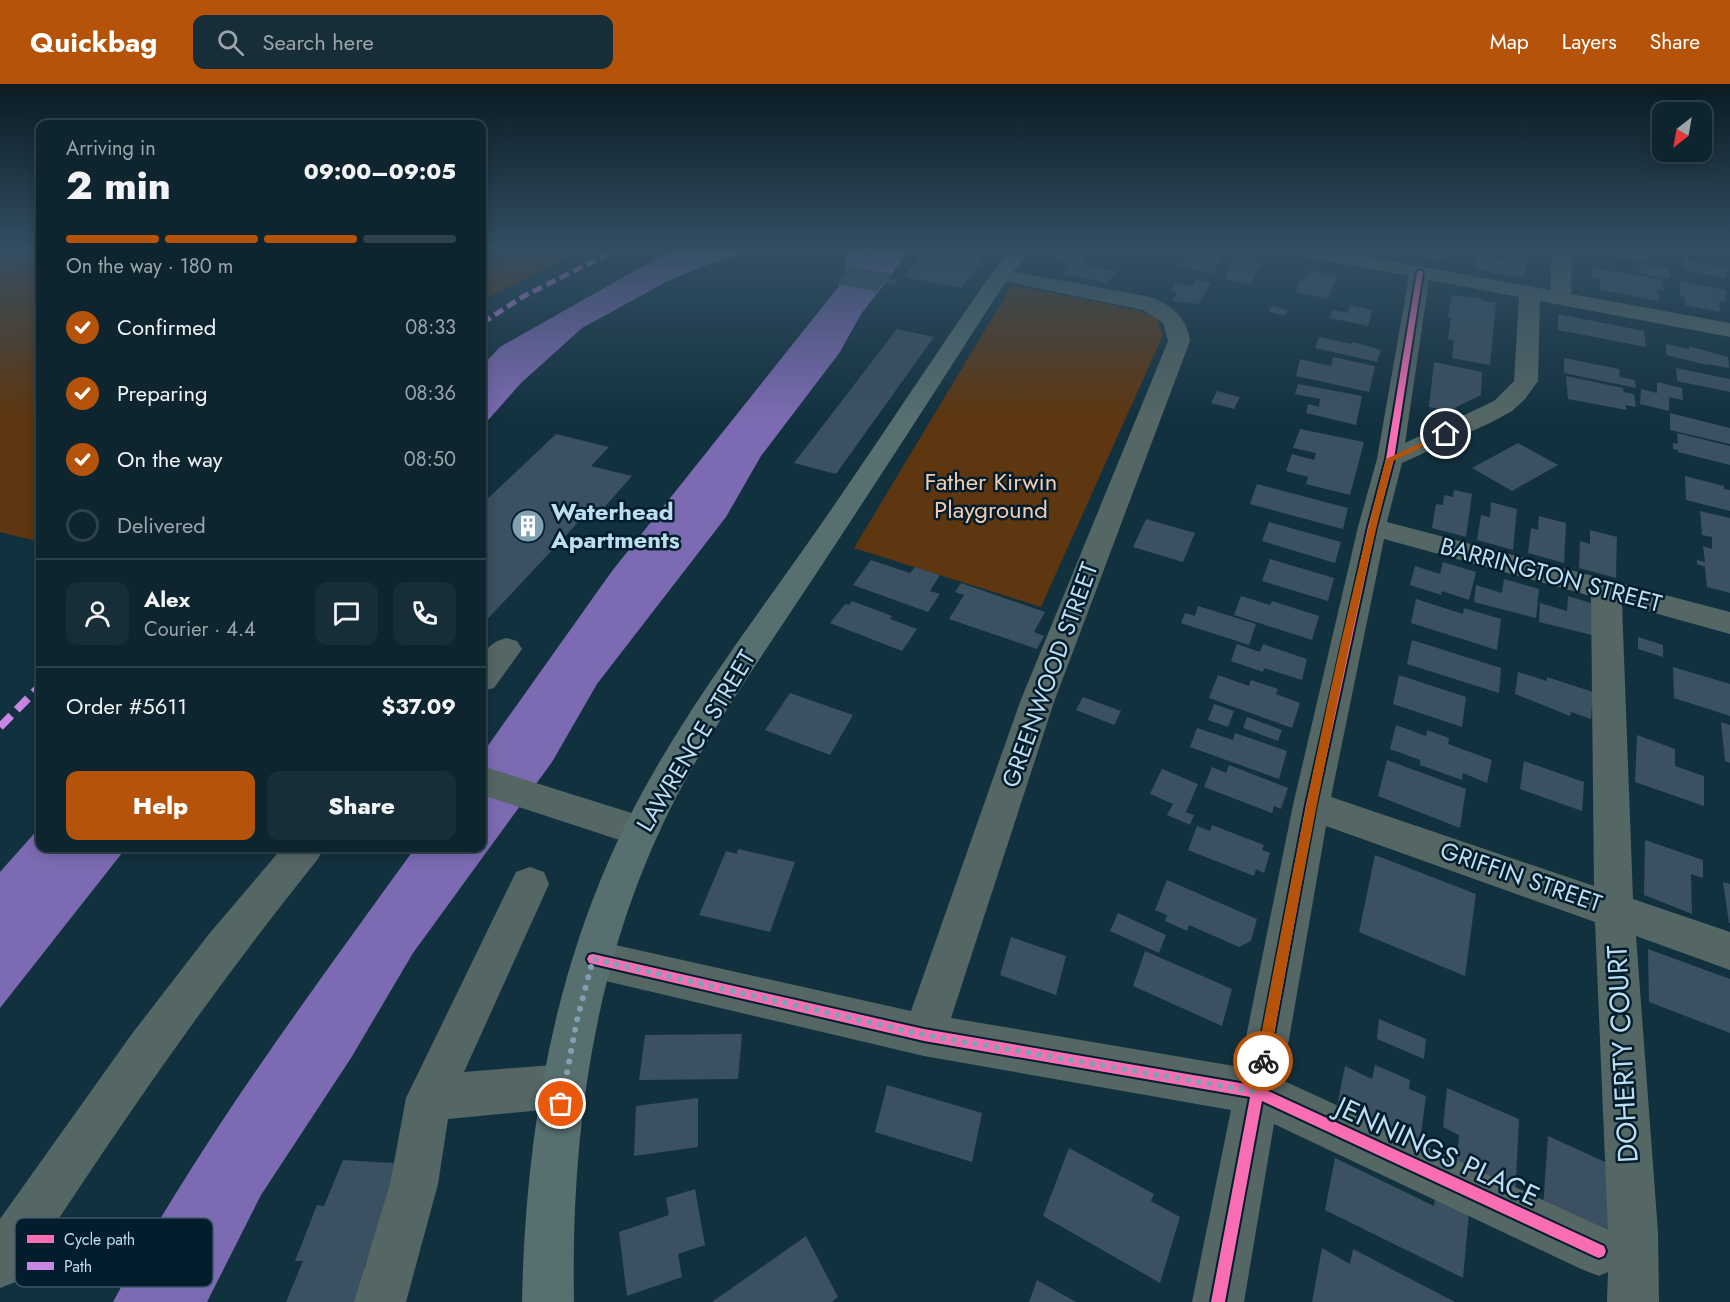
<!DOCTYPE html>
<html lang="en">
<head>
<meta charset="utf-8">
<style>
	:root { --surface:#0e252f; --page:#172d37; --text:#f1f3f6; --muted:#9ba5aa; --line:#2e424b; --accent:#b45309 }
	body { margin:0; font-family:Jost,sans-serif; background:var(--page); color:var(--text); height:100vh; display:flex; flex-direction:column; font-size:22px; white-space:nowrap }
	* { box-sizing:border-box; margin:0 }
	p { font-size:20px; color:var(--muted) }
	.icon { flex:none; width:33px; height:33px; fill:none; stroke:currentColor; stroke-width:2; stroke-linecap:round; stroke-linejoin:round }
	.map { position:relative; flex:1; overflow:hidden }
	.details { position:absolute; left:36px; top:36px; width:450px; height:732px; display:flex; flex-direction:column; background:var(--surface); border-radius:12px; box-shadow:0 3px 15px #0003,0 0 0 2px var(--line) }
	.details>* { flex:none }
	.needle { width:39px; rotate:211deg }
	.buttons { position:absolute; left:1652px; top:18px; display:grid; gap:12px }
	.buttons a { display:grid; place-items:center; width:60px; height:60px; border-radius:12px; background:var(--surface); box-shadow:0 3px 15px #0003,0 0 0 2px var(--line); font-size:30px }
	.pin { position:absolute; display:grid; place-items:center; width:51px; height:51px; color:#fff; margin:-26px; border:3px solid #fff; border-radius:50%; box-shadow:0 2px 6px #0007 }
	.courier { position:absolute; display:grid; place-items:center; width:60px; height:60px; margin:-30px; border:4px solid #b45309; border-radius:50%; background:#fff; color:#222; box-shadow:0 2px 8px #0007 }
	.head em { font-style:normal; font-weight:800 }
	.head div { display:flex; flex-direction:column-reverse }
	.head { display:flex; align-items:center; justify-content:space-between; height:102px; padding:0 30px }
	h1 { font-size:39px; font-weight:800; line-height:45px }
	.bar { display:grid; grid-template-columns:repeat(4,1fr); gap:9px 6px; align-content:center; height:72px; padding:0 30px }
	.bar i { height:8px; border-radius:4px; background:var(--line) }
	.bar .selected { background:var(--accent) }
	.bar p { grid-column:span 4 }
	.line { display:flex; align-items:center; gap:15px; padding:0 30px; border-top:2px solid var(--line) }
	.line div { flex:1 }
	.round { display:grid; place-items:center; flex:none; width:63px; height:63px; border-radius:12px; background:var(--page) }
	ol { padding:0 30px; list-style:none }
	li { display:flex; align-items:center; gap:18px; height:66px }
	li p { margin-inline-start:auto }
	li .icon { padding:6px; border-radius:50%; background:var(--accent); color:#fff; stroke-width:4 }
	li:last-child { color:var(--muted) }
	li i { width:33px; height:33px; border:3px solid var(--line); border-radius:50% }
	.cta { display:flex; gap:12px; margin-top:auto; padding:12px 30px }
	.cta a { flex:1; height:69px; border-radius:12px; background:var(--accent); color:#fff; font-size:24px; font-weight:800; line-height:69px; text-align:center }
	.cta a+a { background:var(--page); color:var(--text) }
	header { display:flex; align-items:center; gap:36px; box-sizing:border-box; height:84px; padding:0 30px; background:var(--accent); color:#fff }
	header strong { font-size:28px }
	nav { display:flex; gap:33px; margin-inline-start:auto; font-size:21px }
	.search { width:420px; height:54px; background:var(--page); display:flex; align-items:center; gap:15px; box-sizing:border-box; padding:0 21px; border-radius:12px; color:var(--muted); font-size:22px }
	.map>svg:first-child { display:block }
	.green { fill:#5e360f }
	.water { fill:#7c6bb2 }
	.building { fill:#3b5060 }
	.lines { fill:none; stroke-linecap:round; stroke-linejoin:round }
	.minor { fill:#556765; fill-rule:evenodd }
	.major { fill:#576f6f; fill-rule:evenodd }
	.quiet-far1 { stroke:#c787e3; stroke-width:5; stroke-dasharray:10 5; stroke-linecap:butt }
	.quiet { stroke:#c787e3; stroke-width:8; stroke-dasharray:16 8; stroke-linecap:butt }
	.cycleway-casing { stroke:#031d2c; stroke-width:4 }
	.cycleway { fill:#f96db3; fill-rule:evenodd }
	.route { fill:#b45309 }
	.done { stroke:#81a1b3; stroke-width:6; stroke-dasharray:0 10.8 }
	.labels { text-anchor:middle; stroke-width:5; stroke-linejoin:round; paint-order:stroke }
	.park-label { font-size:24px; fill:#f2cbb0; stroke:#031d2c }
	.poi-label { font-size:24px; font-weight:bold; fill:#bdddf1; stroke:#031d2c; text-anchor:start }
	.street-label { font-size:24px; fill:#bdddf1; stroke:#031d2c }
	.near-street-label { font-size:28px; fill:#bdddf1; stroke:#031d2c }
	.key { fill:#031d2c; stroke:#3b5767; stroke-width:1.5 }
	.key-label { font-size:16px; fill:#bdddf1 }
</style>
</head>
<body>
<header>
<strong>Quickbag</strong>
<div class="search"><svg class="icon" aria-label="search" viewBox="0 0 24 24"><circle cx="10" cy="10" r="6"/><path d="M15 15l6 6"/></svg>Search here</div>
<nav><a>Map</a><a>Layers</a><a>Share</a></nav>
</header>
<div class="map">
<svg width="1730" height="1218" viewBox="0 0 1730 1218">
	<rect width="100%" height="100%" fill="#12313f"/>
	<path class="green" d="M 0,166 L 40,166 L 40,458 L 0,448 Z
		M 482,166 L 585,166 L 482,216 Z
		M 1012,201 L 1138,226 L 1155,233 L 1163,251 L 1041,523 L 854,464 Z"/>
	<path class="water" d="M 671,166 L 757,166 L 716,177 L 668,197 L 582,244 L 521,299 L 482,343 L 482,282 L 500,263 Z
		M 818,166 L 907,166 L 893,189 L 861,230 L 840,268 L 761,372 L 726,433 L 597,600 L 552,678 L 413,869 L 351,974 L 261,1111 L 207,1218 L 113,1218 C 199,1058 309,911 415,764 L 482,764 L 482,670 L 612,487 L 839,202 L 846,187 L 845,171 Z
		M 40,743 L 40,764 L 126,764 L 0,924 L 0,788 Z"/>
	<path class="building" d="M 937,166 L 989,166 L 962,204 L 904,193 L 921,172 L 931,174 Z
		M 1053,166 L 1089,171 L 1083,180 L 1116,187 L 1108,199 L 1064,190 L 1070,180 L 1052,177 L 1058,168 Z
		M 1191,166 L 1214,166 L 1224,168 L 1213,190 L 1181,183 Z
		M 1415,166 L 1446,166 L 1444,178 L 1414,170 Z
		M 1479,166 L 1499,169 L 1497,176 L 1503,177 L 1505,170 L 1527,174 L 1524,194 L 1474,185 Z
		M 1593,166 L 1650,166 L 1650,179 L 1612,173 L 1612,171 L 1593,168 Z
		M 1667,166 L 1688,169 L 1688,175 L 1667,171 Z
		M 1237,169 L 1255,173 L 1253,176 L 1262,178 L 1251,201 L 1227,195 L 1228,193 L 1225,193 Z
		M 1684,176 L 1729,184 L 1729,187 L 1726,187 L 1726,194 L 1684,186 Z
		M 1639,180 L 1669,185 L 1670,195 L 1640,189 Z
		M 850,183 L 892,190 L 889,195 L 897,197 L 894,201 L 883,199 L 877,207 L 837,200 Z
		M 1592,183 L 1662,196 L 1664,207 L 1658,206 L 1659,217 L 1600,206 L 1599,195 L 1592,194 Z
		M 1310,186 L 1337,192 L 1328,215 L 1295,208 L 1301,194 L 1306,195 Z
		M 1196,196 L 1211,199 L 1199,220 L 1172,217 L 1177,210 L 1171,206 L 1176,199 L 1192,202 Z
		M 1680,197 L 1725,206 L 1726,218 L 1719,217 L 1720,228 L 1685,221 L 1685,213 L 1680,212 Z
		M 1452,211 L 1481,214 L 1481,216 L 1496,219 L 1490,281 L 1452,274 L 1454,257 L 1448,255 L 1451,234 L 1448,233 Z
		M 1350,221 L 1372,226 L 1368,242 L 1330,234 L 1332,226 L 1348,229 Z
		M 1272,222 L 1288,226 L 1285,232 L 1269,228 Z
		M 1558,230 L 1644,247 L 1646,263 L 1558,246 Z
		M 897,245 L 934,253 L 836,390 L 794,379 Z
		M 1319,253 L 1352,260 L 1353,258 L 1381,266 L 1377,278 L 1315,264 Z
		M 1666,260 L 1689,265 L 1689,262 L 1728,273 L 1729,284 L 1707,280 L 1707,281 L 1666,271 Z
		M 1333,273 L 1375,282 L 1369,308 L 1296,292 L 1300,275 L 1331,282 Z
		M 1564,274 L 1619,285 L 1620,293 L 1635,296 L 1636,304 L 1564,289 Z
		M 1434,278 L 1482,288 L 1481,311 L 1448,327 L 1429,323 Z
		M 1676,284 L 1730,295 L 1730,308 L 1677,297 Z
		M 1566,292 L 1623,304 L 1624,308 L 1634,310 L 1636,323 L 1625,321 L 1627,326 L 1568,315 Z
		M 1657,298 L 1682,304 L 1683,316 L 1669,313 L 1669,327 L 1640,320 L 1641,305 L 1657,309 Z
		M 1298,300 L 1362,312 L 1356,341 L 1306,329 L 1308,320 L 1319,323 L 1320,315 L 1295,310 Z
		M 1217,307 L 1240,313 L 1234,325 L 1211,319 Z
		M 1670,329 L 1730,344 L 1730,360 L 1670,346 Z
		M 1300,345 L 1364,358 L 1350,411 L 1306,400 L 1308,393 L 1286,387 L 1292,370 L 1314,376 L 1316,369 L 1293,364 Z
		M 1677,349 L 1730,362 L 1730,381 L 1678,368 L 1678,366 L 1673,365 L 1673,359 L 1678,360 Z
		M 556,350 L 609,363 L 591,382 L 632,392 L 594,435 L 584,432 L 482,541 L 482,420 Z
		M 1518,359 L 1558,381 L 1512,407 L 1472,384 Z
		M 1685,392 L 1724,402 L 1724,405 L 1730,406 L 1730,427 L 1686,416 Z
		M 1257,400 L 1348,424 L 1343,445 L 1250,420 Z
		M 1454,406 L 1472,410 L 1466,453 L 1432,444 L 1436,420 L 1443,421 L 1444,411 L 1453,413 Z
		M 1491,418 L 1517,425 L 1513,466 L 1477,456 L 1481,431 L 1490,433 Z
		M 1700,427 L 1730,434 L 1730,509 L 1707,503 L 1705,483 L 1697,480 L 1697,476 L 1705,478 L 1703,462 L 1712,465 L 1712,453 L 1702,451 Z
		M 1539,432 L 1566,439 L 1564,479 L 1528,469 L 1531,444 L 1538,446 Z
		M 1146,435 L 1195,449 L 1183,478 L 1133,463 Z
		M 1269,438 L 1341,458 L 1335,479 L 1262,457 Z
		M 1590,446 L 1617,453 L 1616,494 L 1579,484 L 1580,457 L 1590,460 Z
		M 1270,475 L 1334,494 L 1328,517 L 1262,497 Z
		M 871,476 L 910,489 L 915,483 L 940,491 L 930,507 L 940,510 L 928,528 L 853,501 Z
		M 1443,478 L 1476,488 L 1469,516 L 1442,507 L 1441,511 L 1410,501 L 1415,482 L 1440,490 Z
		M 1504,495 L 1539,505 L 1536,534 L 1474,518 L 1476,501 L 1502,509 Z
		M 961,499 L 1045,528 L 1034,548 L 1044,552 L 1037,565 L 949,535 L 964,511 L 955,508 Z
		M 1241,512 L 1270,521 L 1272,517 L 1319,532 L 1312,556 L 1234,531 Z
		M 1568,512 L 1604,523 L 1604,554 L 1539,538 L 1540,519 L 1567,527 Z
		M 1416,515 L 1463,530 L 1464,524 L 1501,535 L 1497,566 L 1411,539 Z
		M 852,517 L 892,532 L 890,535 L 917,545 L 902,567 L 830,539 L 845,520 L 849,521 Z
		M 1198,522 L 1256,540 L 1249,561 L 1181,539 L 1185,529 L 1195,532 Z
		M 1638,553 L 1663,561 L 1663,573 L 1638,565 Z
		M 1412,556 L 1501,584 L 1499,609 L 1407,580 Z
		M 1237,560 L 1260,568 L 1263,560 L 1307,575 L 1302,596 L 1264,584 L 1263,588 L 1231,577 Z
		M 1673,583 L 1730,600 L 1730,632 L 1674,614 Z
		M 1518,588 L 1547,597 L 1547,593 L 1593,608 L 1591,635 L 1571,628 L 1570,632 L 1515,610 Z
		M 1218,591 L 1249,602 L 1251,596 L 1278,605 L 1276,610 L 1300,619 L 1292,644 L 1209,614 Z
		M 1399,591 L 1466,613 L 1462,643 L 1393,620 Z
		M 790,609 L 853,631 L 830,671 L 765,646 Z
		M 1083,613 L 1121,627 L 1114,641 L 1076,626 Z
		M 1214,620 L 1234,627 L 1228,643 L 1208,636 Z
		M 1247,633 L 1282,646 L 1278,657 L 1243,644 Z
		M 1721,638 L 1730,641 L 1730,679 L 1725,677 Z
		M 1396,641 L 1426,652 L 1427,646 L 1449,654 L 1448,660 L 1492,676 L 1487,699 L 1463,689 L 1462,696 L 1420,681 L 1420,676 L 1390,665 Z
		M 1197,644 L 1233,656 L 1235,649 L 1287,667 L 1279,695 L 1190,663 Z
		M 1637,651 L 1675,665 L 1675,682 L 1704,692 L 1704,722 L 1635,698 Z
		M 1387,676 L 1466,705 L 1460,744 L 1378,712 Z
		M 1524,677 L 1584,698 L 1582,727 L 1520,705 Z
		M 1229,681 L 1288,704 L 1281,725 L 1274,722 L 1272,729 L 1204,703 L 1212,683 L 1226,689 Z
		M 1162,685 L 1198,700 L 1186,728 L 1194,731 L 1190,741 L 1167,731 L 1173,720 L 1150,710 Z
		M 1212,741 L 1264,761 L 1262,766 L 1270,769 L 1264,789 L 1256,785 L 1254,792 L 1188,766 L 1197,742 L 1210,747 Z
		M 1645,756 L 1703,776 L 1703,794 L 1691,790 L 1692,830 L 1644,811 Z
		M 738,765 L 795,778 L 770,848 L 699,831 L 726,767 L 737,770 Z
		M 1375,771 L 1476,810 L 1465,892 L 1359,848 Z
		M 1167,796 L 1257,835 L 1251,857 L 1239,863 L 1189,841 L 1187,847 L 1165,837 L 1167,831 L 1155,826 Z
		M 1723,798 L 1730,800 L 1730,839 L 1729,839 Z
		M 1118,829 L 1166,851 L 1159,869 L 1110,847 Z
		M 1011,853 L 1066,872 L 1056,911 L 1000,891 Z
		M 1648,865 L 1730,895 L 1730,949 L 1649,918 Z
		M 1145,867 L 1232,905 L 1222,942 L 1133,902 Z
		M 1379,935 L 1426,955 L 1424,975 L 1377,955 Z
		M 742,950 L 738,995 L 639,996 L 645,951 Z
		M 1375,981 L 1410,996 L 1409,1005 L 1426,1012 L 1419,1066 L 1336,1027 L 1345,982 L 1372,995 Z
		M 887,1001 L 982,1029 L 972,1078 L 875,1048 Z
		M 1447,1004 L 1519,1035 L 1515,1113 L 1456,1087 L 1459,1051 L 1443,1043 Z
		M 698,1014 L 698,1063 L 634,1072 L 636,1022 Z
		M 1548,1052 L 1625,1087 L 1624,1164 L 1543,1125 Z
		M 1069,1064 L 1154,1110 L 1151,1117 L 1180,1133 L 1160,1199 L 1043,1132 Z
		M 1335,1074 L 1434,1122 L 1436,1102 L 1470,1118 L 1463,1194 L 1325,1126 Z
		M 343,1076 L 409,1080 L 385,1126 L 364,1183 L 372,1183 L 359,1218 L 286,1218 L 303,1177 L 295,1177 L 317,1121 L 324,1122 Z
		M 695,1105 L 705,1161 L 678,1170 L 682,1193 L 627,1212 L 619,1148 L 669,1131 L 666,1114 Z
		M 806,1152 L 838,1213 L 832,1218 L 712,1218 Z
		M 1322,1164 L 1350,1180 L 1353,1165 L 1455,1218 L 1312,1218 Z
		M 1037,1196 L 1076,1218 L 1029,1218 Z"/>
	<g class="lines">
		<path class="minor" d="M 1290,166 L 1330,166 L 1550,206 L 1552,166 L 1572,166 L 1571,210 L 1730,239 L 1730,253 L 1540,217 L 1538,297 L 1525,315 L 1512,327 L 1492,338 L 1402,379 L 1387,438 L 1730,528 L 1730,550 L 1622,520 L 1633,815 L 1730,848 L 1730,886 L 1636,852 L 1658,1148 L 1659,1218 L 1607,1218 L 1608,1188 L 1599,1192 L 1581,1185 L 1274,1040 L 1244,1218 L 1192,1218 L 1231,1026 L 924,972 L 593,894 L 579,889 L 573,875 L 579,861 L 593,856 L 911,927 L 1020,618 L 1168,257 L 1163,239 L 1143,226 L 993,195 L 990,191 L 993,187 L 1000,185 L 1151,213 C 1172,222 1187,233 1190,257 L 1054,618 L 951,934 L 1240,983 L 1293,721 L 1358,443 L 1377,375 L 1409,192 L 1300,172 L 1293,170 ZM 1429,196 L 1519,213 L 1514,297 L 1494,317 L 1405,359 ZM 1384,455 L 1591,512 L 1594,802 L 1331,713 ZM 1326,742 L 1595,838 L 1608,1146 L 1282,996 Z
			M 506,554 L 517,557 L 522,565 L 494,604 L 482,607 C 482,582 477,562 506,554 Z
			M 482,682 L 654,736 L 660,747 L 654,758 L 641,763 L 482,711 Z
			M 282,764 L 324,764 L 318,775 C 209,910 112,1052 18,1197 L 0,1204 L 0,1135 L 131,951 L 209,850 Z
			M 530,783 L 544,788 L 549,800 L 464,988 L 564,980 L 580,986 L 586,1002 L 580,1018 L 564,1024 L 448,1035 L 438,1100 L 406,1218 L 354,1218 L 390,1100 L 406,1014 L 516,788 Z"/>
		<path class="major" d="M 1011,166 L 1031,166 L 1008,194 C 943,295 878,396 812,496 C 753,586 688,676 647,776 C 589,916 571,1068 574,1218 L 522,1218 C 525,1067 548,915 609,776 C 658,664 733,565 803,466 C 868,374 929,279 993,187 Z"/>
		<path class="quiet-far1" d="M 846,170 L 875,166
			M 482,239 L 524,212 L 616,166"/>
		<path class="quiet" d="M 0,643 L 40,602"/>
		<defs>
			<path id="cycleway" d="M 1420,186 L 1423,188 L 1394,375 L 1376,443 L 1316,721 L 1264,1005 L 1604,1162 L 1606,1167 L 1604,1172 L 1599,1174 L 1594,1172 L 1262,1017 L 1225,1218 L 1211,1218 L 1250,1013 L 924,957 L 589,879 L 587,875 L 589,871 L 593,870 L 924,945 L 1252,1001 L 1306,721 L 1368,443 L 1386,375 L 1417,188 Z"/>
		</defs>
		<use href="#cycleway" class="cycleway-casing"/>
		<use href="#cycleway" class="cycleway"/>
	</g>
	<linearGradient id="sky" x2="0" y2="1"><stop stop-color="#0a1b23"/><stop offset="0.49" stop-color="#334e63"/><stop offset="1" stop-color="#334e63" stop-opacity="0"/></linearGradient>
	<rect width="1730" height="336" fill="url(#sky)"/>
	<path class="route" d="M 1443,349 L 1449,350 L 1393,377 C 1342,575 1306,776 1269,977 L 1267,982 L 1263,984 L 1258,982 L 1256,977 C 1295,776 1333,574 1386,375 Z"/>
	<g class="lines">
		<path class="done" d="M 561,1020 L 577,936 L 593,875 L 924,951 L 1257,1008 L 1263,977"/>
	</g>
	<defs>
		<symbol id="building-disc" viewBox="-11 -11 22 22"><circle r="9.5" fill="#81a1b3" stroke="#031d2c"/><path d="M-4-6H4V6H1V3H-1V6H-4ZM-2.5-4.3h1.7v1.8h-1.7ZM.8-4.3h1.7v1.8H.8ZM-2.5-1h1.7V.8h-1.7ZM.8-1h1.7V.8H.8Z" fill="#fff"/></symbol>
	</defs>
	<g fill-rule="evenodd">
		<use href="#building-disc" x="509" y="423" width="38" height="38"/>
	</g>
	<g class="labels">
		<g class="park-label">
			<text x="991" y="406">Father Kirwin<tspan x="991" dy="28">Playground</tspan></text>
		</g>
		<g class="poi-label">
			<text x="551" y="436">Waterhead<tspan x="551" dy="28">Apartments</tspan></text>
		</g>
		<g class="street-label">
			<text transform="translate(1551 491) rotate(15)" y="8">BARRINGTON STREET</text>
			<text transform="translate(1050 591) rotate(-70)" y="8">GREENWOOD STREET</text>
			<text transform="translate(696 657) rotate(-59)" y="8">LAWRENCE STREET</text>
			<text transform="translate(1521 793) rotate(19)" y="8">GRIFFIN STREET</text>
		</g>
		<g class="near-street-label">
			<text transform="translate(1622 970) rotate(-93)" y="10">DOHERTY COURT</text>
			<text transform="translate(1438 1067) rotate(25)" y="10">JENNINGS PLACE</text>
		</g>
	</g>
	<rect x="15" y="1134" width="198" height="69" rx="9" class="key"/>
	<rect x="27" y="1151" width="27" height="8" fill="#f96db3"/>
	<rect x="27" y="1178" width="27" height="8" fill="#c787e3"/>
	<g class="key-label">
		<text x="64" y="1161">Cycle path</text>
		<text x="64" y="1188">Path</text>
	</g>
</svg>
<div class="buttons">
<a><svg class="needle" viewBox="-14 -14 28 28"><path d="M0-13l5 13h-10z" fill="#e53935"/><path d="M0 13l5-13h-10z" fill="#9ba5aa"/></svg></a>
</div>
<div class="pin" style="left:561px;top:1020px;background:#ea580c"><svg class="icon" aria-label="bag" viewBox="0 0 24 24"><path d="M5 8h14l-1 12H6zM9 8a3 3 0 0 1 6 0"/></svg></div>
<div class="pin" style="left:1446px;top:350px;background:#1f2937"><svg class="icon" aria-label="home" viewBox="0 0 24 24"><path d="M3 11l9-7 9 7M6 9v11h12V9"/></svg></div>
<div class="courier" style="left:1263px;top:977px"><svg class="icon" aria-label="bike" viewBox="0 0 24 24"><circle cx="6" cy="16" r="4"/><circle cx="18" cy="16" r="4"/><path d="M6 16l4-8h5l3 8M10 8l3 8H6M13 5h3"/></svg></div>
<section class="details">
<div class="head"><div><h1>2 min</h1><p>Arriving in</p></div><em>09:00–09:05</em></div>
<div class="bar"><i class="selected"></i><i class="selected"></i><i class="selected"></i><i></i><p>On the way · 180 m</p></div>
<ol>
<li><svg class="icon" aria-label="check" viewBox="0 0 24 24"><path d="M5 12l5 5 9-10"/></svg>Confirmed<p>08:33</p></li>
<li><svg class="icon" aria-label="check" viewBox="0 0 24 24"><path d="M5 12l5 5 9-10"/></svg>Preparing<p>08:36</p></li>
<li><svg class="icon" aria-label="check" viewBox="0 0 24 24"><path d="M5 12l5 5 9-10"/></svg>On the way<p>08:50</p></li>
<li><i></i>Delivered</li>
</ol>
<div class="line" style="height:108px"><a class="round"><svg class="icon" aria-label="person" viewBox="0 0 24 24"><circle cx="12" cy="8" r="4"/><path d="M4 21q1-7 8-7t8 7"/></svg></a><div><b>Alex</b><p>Courier · 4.4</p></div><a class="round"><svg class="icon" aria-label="chat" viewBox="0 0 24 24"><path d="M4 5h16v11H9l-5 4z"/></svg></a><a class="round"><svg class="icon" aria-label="phone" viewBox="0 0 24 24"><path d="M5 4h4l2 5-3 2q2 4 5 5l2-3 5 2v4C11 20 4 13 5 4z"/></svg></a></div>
<div class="line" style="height:78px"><div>Order #5611</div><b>$37.09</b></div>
<div class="cta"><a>Help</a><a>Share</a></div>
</section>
</div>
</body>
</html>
